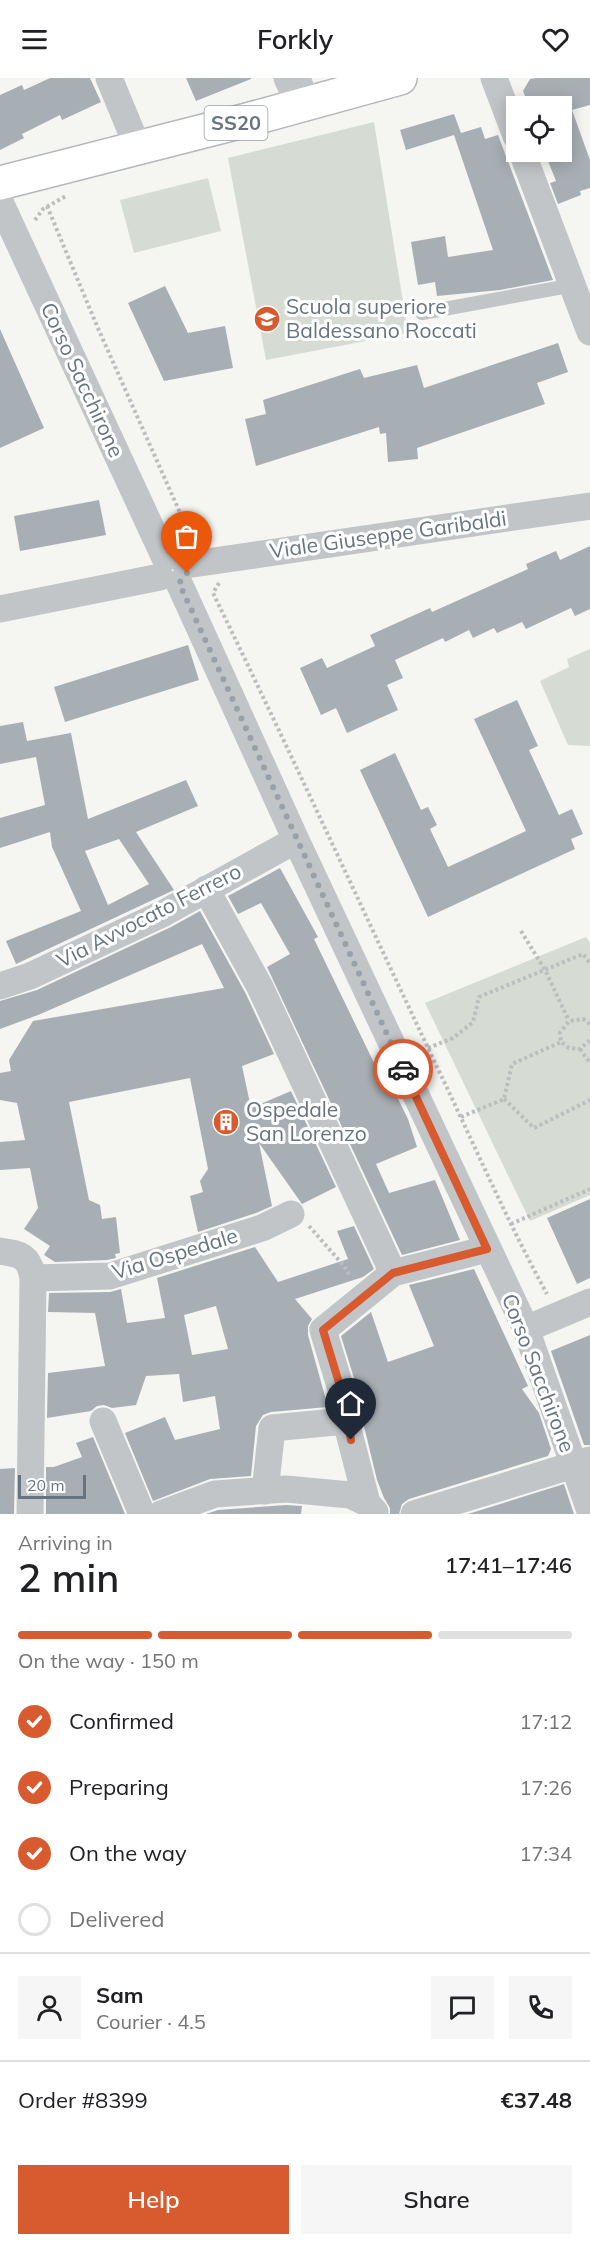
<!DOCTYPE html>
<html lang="en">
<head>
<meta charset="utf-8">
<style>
	:root { --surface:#fff; --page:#f6f6f6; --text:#202124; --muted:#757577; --line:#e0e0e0; --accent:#d85a2f }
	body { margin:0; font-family:Mulish,sans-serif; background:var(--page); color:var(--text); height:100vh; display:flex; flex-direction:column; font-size:22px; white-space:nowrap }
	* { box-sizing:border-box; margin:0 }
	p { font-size:20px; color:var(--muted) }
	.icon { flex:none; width:33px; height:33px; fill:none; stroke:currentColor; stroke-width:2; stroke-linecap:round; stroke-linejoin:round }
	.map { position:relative; height:1436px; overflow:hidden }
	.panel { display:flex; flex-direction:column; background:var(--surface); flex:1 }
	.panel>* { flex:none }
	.tools { position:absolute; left:506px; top:18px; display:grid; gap:12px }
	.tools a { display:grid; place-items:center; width:66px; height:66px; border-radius:0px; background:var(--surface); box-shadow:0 3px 15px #0003; font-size:30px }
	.scale { position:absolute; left:18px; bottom:15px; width:68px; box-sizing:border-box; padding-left:6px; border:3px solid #667481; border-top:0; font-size:16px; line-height:21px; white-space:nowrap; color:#667481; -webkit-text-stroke:4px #fff; paint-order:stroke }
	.pin { position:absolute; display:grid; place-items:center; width:51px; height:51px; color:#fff; margin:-62px -26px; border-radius:50% 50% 50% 0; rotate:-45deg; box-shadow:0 0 6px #0007 }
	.pin .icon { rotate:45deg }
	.courier { position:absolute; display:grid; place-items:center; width:60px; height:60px; margin:-30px; border:4px solid #d85a2f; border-radius:50%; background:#fff; color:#222; box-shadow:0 2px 8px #0007 }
	.headline em { font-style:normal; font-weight:600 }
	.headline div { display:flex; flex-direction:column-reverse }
	.headline { display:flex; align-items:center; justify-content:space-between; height:102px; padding:0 18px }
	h1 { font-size:39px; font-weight:600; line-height:45px }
	.bar { display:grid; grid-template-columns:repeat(4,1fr); gap:9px 6px; align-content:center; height:72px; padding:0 18px }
	.bar i { height:8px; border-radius:4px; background:var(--line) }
	.bar .current { background:var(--accent) }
	.bar p { grid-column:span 4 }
	.line { display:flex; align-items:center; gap:15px; padding:0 18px; border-top:2px solid var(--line) }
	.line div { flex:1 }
	.round { display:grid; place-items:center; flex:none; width:63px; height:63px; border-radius:0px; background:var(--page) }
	ol { padding:0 18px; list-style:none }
	li { display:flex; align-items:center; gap:18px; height:66px }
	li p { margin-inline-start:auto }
	li .icon { padding:6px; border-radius:50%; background:var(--accent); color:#fff; stroke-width:4 }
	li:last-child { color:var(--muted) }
	li i { width:33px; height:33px; border:3px solid var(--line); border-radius:50% }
	.button { display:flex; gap:12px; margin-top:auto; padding:12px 18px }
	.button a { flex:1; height:69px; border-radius:0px; background:var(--accent); color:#fff; font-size:24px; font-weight:600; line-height:69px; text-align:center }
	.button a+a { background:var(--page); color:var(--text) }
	header { display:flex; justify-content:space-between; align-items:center; height:78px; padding:0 18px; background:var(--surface); font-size:27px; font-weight:600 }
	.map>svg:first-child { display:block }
	.green { fill:#d6dcd3 }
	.building { fill:#a8afb4; fill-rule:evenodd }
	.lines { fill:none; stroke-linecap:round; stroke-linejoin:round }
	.primary-casing { stroke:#b4b8bb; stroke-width:36 }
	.path { stroke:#bbbdbf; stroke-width:4; stroke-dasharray:3 3; stroke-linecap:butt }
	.service { stroke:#c1c5c8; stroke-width:14 }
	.minor { stroke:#c1c5c8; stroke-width:27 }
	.primary { stroke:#fff; stroke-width:33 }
	.done { stroke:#98a1a9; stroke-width:6; stroke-dasharray:0 10.8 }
	.route { stroke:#d85a2f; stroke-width:8 }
	.labels { text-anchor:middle; stroke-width:6; stroke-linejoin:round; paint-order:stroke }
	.shield { fill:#fff; stroke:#949ea7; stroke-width:1.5 }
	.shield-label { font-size:20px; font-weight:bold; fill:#667481 }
	.poi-label { font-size:21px; fill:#667481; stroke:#fff; text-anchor:start }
	.street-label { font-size:21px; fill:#667481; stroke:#fff }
</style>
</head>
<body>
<header><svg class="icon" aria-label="menu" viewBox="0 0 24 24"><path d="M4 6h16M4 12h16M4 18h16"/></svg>Forkly<svg class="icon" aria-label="heart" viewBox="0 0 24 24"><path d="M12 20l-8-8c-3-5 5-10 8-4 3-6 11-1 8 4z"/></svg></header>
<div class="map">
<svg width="590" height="1436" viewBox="0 0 590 1436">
	<rect width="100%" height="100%" fill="#f5f5f2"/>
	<path class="green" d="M 374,44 L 408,255 L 266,282 L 228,80 Z
		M 208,100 L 221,153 L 134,175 L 120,122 Z
		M 590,571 L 590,668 L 568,667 L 540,603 L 569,589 L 567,581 Z
		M 586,859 L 590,865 L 590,1117 L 530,1143 L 425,925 Z"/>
	<path class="building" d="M 50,0 L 90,0 L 101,24 L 62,42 L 60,37 L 22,56 L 24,60 L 0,72 L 0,17 L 22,7 L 24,12 Z
		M 186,0 L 251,0 L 251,1 L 196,23 Z
		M 536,0 L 590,0 L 590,27 L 572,32 L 590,82 L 590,110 L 580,113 L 581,117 L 558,126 L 550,105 L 556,103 L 546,78 L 561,74 L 561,28 L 529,28 L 523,13 L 530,1 Z
		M 454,36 L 461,55 L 481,49 L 485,61 L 498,57 L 553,202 L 500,212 L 437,218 L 435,204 L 418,207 L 411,164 L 445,158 L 448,179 L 493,172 L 454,57 L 406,72 L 400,52 Z
		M 165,208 L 188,255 L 225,248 L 233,290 L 164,303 L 128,225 Z
		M 0,251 L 44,350 L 0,370 Z
		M 558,265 L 568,294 L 537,305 L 545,326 L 417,370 L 418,381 L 388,384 L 386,355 L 380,356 L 379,349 L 256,388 L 245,341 L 266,336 L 263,322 L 360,291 L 364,300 L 417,287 L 424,310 Z
		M 99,422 L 106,457 L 20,473 L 14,438 Z
		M 590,468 L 590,531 L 575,538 L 571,530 L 526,551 L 522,544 L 497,555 L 494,550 L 473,560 L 469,552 L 445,564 L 443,560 L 395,582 L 403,600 L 387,607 L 398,632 L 347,655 L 336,630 L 321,637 L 300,590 L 322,580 L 327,590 L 375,568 L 370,557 L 430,530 L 432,534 L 528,491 L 526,486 L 556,473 L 560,482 Z
		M 188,567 L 199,602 L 65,644 L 54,609 Z
		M 517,622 L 538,668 L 529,672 L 559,737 L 572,731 L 583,756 L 571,761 L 575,771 L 428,839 L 360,692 L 395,675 L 421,732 L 428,729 L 437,747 L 430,751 L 448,789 L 526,753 L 474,641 Z
		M 23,644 L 27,663 L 71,655 L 88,741 L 186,702 L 198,728 L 136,754 L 174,812 L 16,886 L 6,863 L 81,833 L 52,769 L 50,754 L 0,770 L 0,740 L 45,727 L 36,679 L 0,686 L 0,648 ZM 119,761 L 149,806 L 108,827 L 85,773 Z
		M 280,790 L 318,859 L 314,861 L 377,991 L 382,989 L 408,1041 L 417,1069 L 376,1086 L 389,1115 L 435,1102 L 460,1162 L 402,1177 L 267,889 L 290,876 L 261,825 L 238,836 L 228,818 Z
		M 200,833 L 246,916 L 274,976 L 242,988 L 251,1030 L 291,1013 L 336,1109 L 302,1126 L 259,1065 L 272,1128 L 256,1135 L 198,1154 L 190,1118 L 203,1114 L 200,1103 L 208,1091 L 190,1000 L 69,1024 L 89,1122 L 100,1127 L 102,1141 L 116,1139 L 120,1175 L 115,1176 L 116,1180 L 107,1182 L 55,1184 L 44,1177 L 50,1168 L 24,1151 L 38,1130 L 30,1090 L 0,1092 L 0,1064 L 25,1062 L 17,1025 L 0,1022 L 0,995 L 11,993 L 9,982 L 33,943 L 224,910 L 202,866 L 38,937 L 0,951 L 0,923 L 37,912 L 171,849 Z
		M 590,1121 L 590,1200 L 577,1206 L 547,1140 Z
		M 354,1148 L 374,1191 L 363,1199 L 295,1221 L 312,1241 L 308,1248 L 308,1257 L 328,1329 L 271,1334 L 263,1337 L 256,1348 L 251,1398 L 210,1401 L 153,1423 L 125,1355 L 165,1339 L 175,1362 L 220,1351 L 215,1318 L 183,1324 L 179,1296 L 146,1298 L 136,1327 L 112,1330 L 104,1327 L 97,1328 L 91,1333 L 47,1340 L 48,1295 L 105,1288 L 95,1235 L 48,1234 L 49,1215 L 110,1214 L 121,1211 L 127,1245 L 165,1240 L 157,1200 L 255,1169 L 278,1204 L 348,1181 L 337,1153 ZM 216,1228 L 228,1271 L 192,1277 L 184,1237 Z
		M 474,1191 L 528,1308 L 522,1311 L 539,1335 L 551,1371 L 548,1378 L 409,1421 L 402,1426 L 399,1436 L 390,1436 L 390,1430 L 384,1420 L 377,1402 L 362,1340 L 358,1313 L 341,1258 L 371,1234 L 388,1284 L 434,1268 L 409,1207 Z
		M 590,1257 L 590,1367 L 584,1367 L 551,1273 Z
		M 93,1359 L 125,1436 L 46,1436 L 46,1389 L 54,1389 L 82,1379 L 76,1365 Z
		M 15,1390 L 14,1436 L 0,1436 L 0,1391 Z
		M 564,1406 L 574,1436 L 468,1436 Z
		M 286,1427 L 302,1428 L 301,1436 L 206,1436 L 218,1432 Z"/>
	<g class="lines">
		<defs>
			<path id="primary" d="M 0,105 L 247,42 L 400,0"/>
		</defs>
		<use href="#primary" class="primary-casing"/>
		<path class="path" d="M 47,128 L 97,248 L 189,455 L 200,460
			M 35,142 L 43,131 L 66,118
			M 219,505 L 213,515 C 290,673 363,833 438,991 C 474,1066 507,1143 547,1216
			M 521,853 L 545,892 L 569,943
			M 590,946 L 583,941 L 569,943 L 560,955 L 561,964 L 569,970 L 580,971 L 590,962
			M 428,970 L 453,960 L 473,944 L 479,919 L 583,876 L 590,885
			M 580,971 L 590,985
			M 504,1021 L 534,1050 L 590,1022
			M 461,1039 L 504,1021 L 512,986 L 561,964
			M 511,1146 L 590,1111
			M 309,1148 L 344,1188 L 350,1198"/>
		<path class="service" d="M 304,0 L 313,23
			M 422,235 L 574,207"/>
		<path class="minor" d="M 109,0 L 138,70
			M 287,0 L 299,27
			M 494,0 L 516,58
			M 522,74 L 590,254
			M 0,124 L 165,480
			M 186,487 L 590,428
			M 179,505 L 296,762 L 526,1251 L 590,1433
			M 0,531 L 160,499
			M 206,811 L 260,909 L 393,1195
			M 0,908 L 30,898 L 164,835 L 296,762
			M 0,1173 C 21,1176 29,1178 33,1200 L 30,1436
			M 33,1200 L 110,1198 L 262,1150 L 291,1136
			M 526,1251 L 590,1224
			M 103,1343 L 142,1436
			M 265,1413 L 272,1350 L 346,1343
			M 367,1425 L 346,1343 L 343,1318 L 323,1252 L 393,1195 L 487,1171
			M 161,1436 L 215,1416 L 286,1411 L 350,1417 L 367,1425 L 375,1434
			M 414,1436 L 590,1382"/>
		<use href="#primary" class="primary"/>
	</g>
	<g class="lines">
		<path class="done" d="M 187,495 L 179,505 L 403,991"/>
		<path class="route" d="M 351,1362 L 343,1318 L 323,1252 L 393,1195 L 487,1171 L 403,991"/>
	</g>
	<defs>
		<symbol id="school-disc" viewBox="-11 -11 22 22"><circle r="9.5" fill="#d85a2f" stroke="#fff"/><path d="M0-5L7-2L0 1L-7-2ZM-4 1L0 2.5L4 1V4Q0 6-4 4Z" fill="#fff"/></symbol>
		<symbol id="building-disc" viewBox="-11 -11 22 22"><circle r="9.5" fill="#d85a2f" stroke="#fff"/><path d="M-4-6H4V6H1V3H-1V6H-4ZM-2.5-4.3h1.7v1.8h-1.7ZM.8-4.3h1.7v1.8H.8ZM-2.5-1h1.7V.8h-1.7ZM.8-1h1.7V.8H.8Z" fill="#fff"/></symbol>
	</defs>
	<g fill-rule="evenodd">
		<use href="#school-disc" x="252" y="226" width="30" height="30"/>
		<use href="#building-disc" x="211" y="1029" width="30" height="30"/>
	</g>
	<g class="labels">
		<rect class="shield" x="204.5" y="28" width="63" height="34" rx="4.5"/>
		<g class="shield-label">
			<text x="236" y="52">SS20</text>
		</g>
		<g class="poi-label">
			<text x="286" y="236">Scuola superiore<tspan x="286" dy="24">Baldessano Roccati</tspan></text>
			<text x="246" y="1039">Ospedale<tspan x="246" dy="24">San Lorenzo</tspan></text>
		</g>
		<g class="street-label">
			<text transform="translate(82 302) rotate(65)" y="7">Corso Sacchirone</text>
			<text transform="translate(388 457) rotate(-8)" y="7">Viale Giuseppe Garibaldi</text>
			<text transform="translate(149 838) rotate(-27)" y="7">Via Avvocato Ferrero</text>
			<text transform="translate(175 1176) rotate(-17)" y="7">Via Ospedale</text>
			<text transform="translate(538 1295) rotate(69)" y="7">Corso Sacchirone</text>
		</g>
	</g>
</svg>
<div class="tools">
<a><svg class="icon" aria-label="locate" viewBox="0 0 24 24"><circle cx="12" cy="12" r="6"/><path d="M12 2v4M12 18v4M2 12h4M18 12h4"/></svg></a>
</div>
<div class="scale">20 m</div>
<div class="pin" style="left:187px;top:495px;background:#ea580c"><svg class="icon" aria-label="bag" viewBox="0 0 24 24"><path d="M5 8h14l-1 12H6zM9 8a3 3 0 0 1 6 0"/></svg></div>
<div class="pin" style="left:351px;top:1362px;background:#1f2937"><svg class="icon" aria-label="home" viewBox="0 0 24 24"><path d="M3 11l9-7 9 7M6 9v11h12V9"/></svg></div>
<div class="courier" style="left:403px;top:991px"><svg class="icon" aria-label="car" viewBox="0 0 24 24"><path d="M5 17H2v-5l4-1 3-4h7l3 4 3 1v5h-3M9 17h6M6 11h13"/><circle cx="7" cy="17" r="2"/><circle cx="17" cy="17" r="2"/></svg></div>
</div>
<section class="panel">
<div class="headline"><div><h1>2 min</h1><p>Arriving in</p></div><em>17:41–17:46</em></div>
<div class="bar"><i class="current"></i><i class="current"></i><i class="current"></i><i></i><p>On the way · 150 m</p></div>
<ol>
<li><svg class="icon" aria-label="check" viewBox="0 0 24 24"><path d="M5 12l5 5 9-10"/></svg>Confirmed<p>17:12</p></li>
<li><svg class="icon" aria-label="check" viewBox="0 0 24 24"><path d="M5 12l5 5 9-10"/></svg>Preparing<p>17:26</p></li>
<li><svg class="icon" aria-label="check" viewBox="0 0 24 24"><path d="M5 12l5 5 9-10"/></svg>On the way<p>17:34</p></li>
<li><i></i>Delivered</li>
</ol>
<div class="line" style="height:108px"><a class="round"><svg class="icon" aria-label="person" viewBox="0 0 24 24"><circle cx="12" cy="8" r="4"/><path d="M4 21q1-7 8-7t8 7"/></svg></a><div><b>Sam</b><p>Courier · 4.5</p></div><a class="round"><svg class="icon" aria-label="chat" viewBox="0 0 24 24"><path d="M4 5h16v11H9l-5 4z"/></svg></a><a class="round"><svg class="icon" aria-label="phone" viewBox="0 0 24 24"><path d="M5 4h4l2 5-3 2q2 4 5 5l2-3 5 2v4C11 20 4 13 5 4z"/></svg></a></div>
<div class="line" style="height:78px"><div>Order #8399</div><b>€37.48</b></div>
<div class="button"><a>Help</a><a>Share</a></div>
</section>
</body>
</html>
